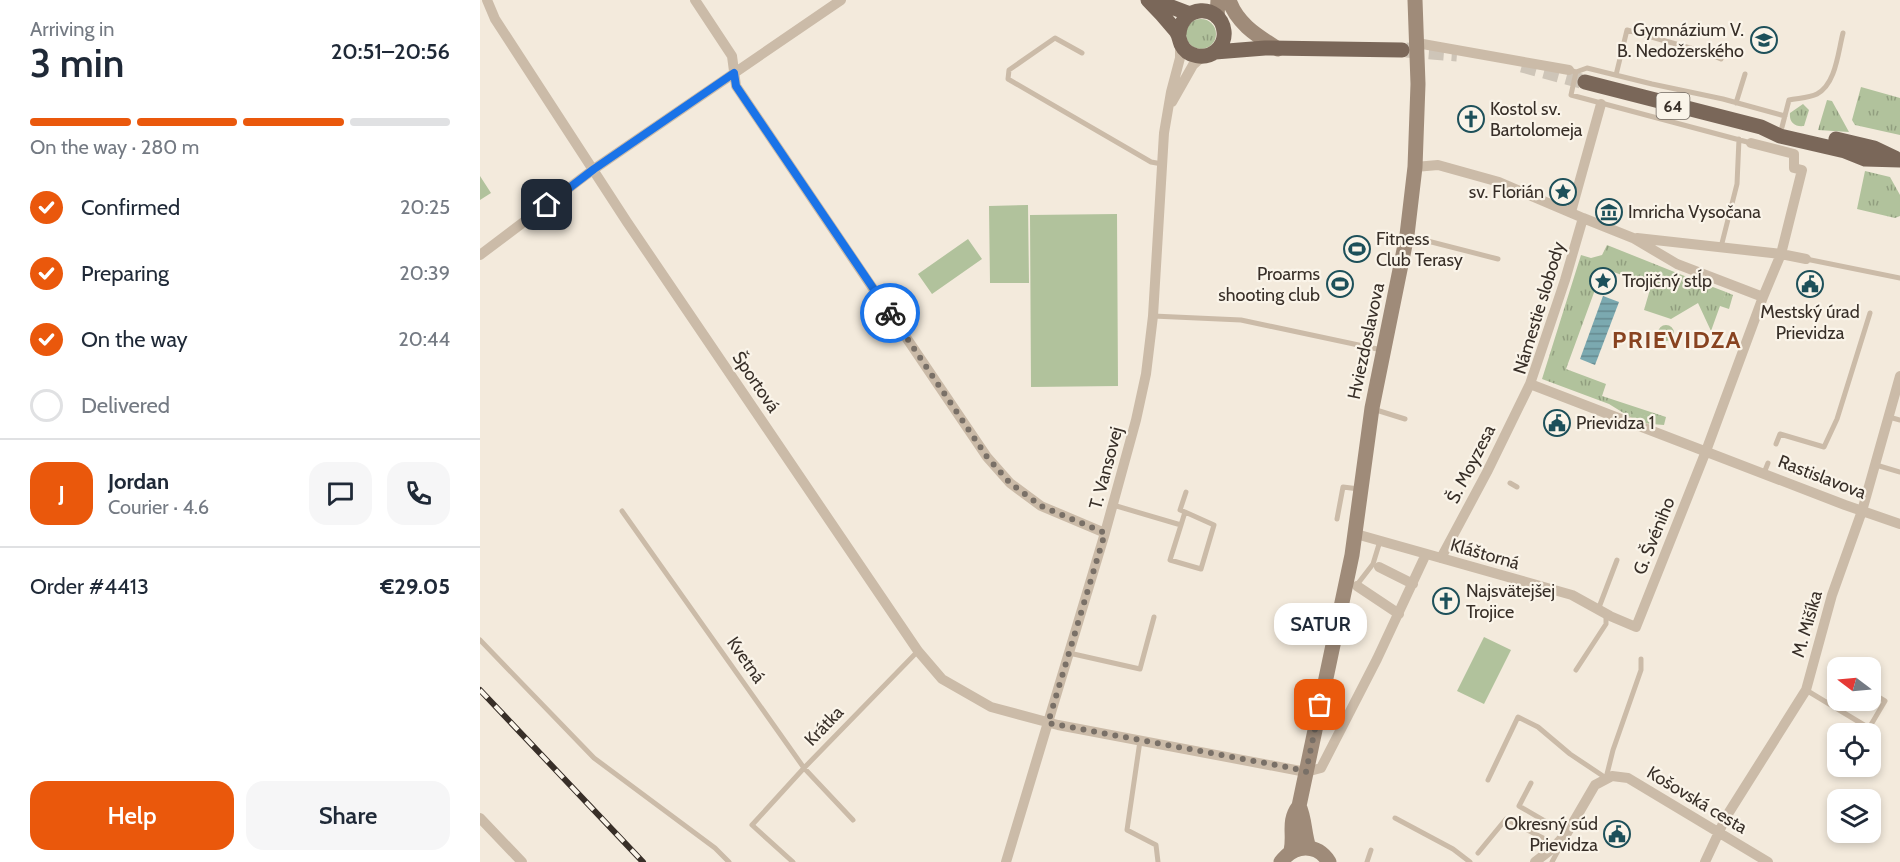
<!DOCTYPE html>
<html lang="en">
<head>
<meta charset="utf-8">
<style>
	:root { --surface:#fff; --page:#f6f6f7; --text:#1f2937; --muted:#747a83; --line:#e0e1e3; --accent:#ea580c }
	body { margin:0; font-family:Cabin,sans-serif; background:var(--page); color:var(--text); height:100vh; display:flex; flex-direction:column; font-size:22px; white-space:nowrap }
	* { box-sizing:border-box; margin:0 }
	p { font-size:20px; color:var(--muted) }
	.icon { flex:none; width:33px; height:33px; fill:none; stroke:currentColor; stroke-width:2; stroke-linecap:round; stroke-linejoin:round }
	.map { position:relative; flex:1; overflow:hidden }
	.side { display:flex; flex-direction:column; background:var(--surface); width:480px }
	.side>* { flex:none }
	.needle { width:39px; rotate:286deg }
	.fabs { position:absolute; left:1347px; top:657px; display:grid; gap:12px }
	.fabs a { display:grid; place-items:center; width:54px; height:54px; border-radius:12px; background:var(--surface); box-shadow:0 3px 9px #0003; font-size:30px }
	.pin { position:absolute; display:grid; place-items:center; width:51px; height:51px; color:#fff; margin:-26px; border-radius:12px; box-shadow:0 3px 9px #0006 }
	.courier { position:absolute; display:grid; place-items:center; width:60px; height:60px; margin:-30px; border:4px solid #1a73e8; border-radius:50%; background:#fff; color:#222; box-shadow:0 2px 8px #0007 }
	.bubble { position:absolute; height:42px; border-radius:18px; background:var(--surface); box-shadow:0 3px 9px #0003; font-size:20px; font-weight:600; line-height:42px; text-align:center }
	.headline em { font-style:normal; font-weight:600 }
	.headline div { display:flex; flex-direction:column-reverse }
	.headline { display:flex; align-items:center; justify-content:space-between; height:102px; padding:0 30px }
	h1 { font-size:39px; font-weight:600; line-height:45px }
	.bar { display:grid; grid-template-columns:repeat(4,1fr); gap:9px 6px; align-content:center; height:72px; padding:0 30px }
	.bar i { height:8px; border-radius:4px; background:var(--line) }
	.bar .current { background:var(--accent) }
	.bar p { grid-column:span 4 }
	.line { display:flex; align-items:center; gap:15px; padding:0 30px; border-top:2px solid var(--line) }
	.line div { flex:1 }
	.round { display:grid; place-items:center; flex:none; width:63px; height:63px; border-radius:18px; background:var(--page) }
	ol { padding:0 30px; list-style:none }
	li { display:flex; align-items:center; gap:18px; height:66px }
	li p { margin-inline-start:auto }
	li .icon { padding:6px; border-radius:50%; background:var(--accent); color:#fff; stroke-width:4 }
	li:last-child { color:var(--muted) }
	li i { width:33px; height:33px; border:3px solid var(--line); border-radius:50% }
	.action { display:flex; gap:12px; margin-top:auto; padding:12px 30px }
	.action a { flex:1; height:69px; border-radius:18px; background:var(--accent); color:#fff; font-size:24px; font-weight:600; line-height:69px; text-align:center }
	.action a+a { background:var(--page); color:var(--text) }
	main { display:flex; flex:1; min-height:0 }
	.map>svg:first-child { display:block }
	.grass { fill:url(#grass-tufts) }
	.park { fill:url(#park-crowns) }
	.garden { fill:#b1c29c }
	.water { fill:url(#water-rules) }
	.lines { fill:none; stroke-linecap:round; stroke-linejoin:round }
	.primary-tunnel { stroke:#cec5b8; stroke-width:15; stroke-dasharray:15 8; stroke-linecap:butt }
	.lane { stroke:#cbbba8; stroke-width:5 }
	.street { stroke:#cbbba8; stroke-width:10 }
	.secondary { stroke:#9f8b79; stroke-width:15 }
	.primary { stroke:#7a6759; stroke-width:15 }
	.rail-casing { stroke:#382f28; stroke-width:6 }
	.rail { stroke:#faf4e9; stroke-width:4; stroke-dasharray:11; stroke-linecap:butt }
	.done { stroke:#797067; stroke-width:6; stroke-dasharray:0 10.8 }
	.route { stroke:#1a73e8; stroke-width:8 }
	.labels { text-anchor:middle; stroke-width:4.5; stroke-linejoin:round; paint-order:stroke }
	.shield { fill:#faf4e9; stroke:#726a62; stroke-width:1.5 }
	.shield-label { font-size:16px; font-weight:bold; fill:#382f28 }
	.poi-label { font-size:18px; fill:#382f28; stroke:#faf4e9; text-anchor:start }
	.street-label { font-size:18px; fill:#382f28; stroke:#faf4e9 }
	.district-label { font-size:24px; font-weight:bold; letter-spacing:1.5px; fill:#884320; stroke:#faf4e9 }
</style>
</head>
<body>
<main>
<section class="side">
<div class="headline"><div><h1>3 min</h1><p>Arriving in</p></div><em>20:51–20:56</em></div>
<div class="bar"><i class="current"></i><i class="current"></i><i class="current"></i><i></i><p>On the way · 280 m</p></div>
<ol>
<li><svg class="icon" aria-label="check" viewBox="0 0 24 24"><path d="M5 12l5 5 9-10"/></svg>Confirmed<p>20:25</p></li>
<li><svg class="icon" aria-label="check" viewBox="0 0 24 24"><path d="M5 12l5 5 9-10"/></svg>Preparing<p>20:39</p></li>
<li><svg class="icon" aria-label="check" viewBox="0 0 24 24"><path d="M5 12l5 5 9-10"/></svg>On the way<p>20:44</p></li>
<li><i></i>Delivered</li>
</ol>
<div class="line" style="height:108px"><b class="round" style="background:var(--accent);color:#fff">J</b><div><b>Jordan</b><p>Courier · 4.6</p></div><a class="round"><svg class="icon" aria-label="chat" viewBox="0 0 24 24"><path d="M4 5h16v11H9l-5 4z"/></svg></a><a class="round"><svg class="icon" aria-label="phone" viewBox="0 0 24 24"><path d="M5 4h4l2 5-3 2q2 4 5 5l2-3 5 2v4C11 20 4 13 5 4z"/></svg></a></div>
<div class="line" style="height:78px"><div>Order #4413</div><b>€29.05</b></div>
<div class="action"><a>Help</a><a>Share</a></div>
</section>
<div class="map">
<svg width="1420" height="862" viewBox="0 0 1420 862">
	<defs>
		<pattern id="grass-tufts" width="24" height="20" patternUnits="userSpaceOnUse" patternTransform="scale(1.5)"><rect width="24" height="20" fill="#b1c29c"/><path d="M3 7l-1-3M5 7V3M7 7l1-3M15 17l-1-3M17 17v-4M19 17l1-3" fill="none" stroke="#919e7f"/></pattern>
		<pattern id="park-crowns" width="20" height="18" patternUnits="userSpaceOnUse" patternTransform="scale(1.5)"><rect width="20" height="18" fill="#b1c29c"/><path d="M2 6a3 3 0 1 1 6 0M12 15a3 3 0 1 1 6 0" fill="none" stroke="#919e7f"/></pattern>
		<pattern id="water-rules" width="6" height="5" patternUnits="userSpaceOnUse" patternTransform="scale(1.5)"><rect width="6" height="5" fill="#7ba9b0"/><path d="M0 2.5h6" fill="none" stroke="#668a8f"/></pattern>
	</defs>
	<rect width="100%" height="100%" fill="#f3eadc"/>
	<path class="grass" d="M706 34a15 15 0 1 1 30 0a15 15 0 1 1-30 0Z
		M 1381,87 L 1420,98 L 1420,135 L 1375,125 L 1372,120 Z
		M 1347,100 L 1352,101 L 1369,132 L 1338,130 Z
		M 1323,104 L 1329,110 L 1324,126 C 1315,127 1309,123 1310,113 Z
		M 1385,171 L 1410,177 L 1420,195 L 1420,216 L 1415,218 L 1377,209 Z
		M 1127,245 L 1217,281 L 1214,289 L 1243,300 L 1246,292 L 1253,295 L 1249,309 L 1240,306 L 1231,331 L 1218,303 L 1191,319 L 1164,310 L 1171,286 L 1123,268 L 1086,369 L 1126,384 L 1122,396 L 1186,417 L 1184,425 L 1171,424 L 1173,418 L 1151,412 L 1150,417 L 1129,404 L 1062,379 L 1101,255 L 1111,258 L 1122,255 Z
		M1178 333a8 8 0 1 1 16 0a8 8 0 1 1-16 0Z"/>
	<path class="park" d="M 1217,281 L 1246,292 L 1243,301 L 1214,290 Z
		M 1151,411 L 1173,418 L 1171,424 L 1158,422 L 1150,417 Z"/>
	<path class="garden" d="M 0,176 L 11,193 L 0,200 Z
		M 548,205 L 549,283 L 510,283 L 509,206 Z
		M 637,214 L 638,386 L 551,387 L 550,215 Z
		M 488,239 L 502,259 L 452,294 L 438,274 Z
		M 1004,637 L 1031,650 L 1004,704 L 977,691 Z"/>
	<path class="water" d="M 1123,296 L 1139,302 L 1115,365 L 1100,359 Z"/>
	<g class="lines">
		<path class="primary-tunnel" d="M 926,50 L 977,54
			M 1042,65 L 1105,82"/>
		<path class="lane" d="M 602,53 L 575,38 L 529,70 L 528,79 L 671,162 L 682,164
			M 1089,70 L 1096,72 L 1107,68 L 1172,84 L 1243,99 L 1305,116
			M 1096,72 L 1091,95 L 1271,143
			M 1136,75 L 1147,30 L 1224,52 L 1241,59
			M 1256,103 L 1265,74
			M 1302,127 L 1309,100 C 1318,98 1329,98 1337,94 C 1356,84 1358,52 1363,33
			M 928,236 L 1018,259
			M 1241,247 L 1257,184 L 1259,139
			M 1326,259 L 1420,278
			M 673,316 L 761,320 L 902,350
			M 893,409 L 925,419
			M 1409,417 L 1420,420
			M 1296,444 L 1300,434 L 1344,447 L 1357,419 L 1390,313
			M 1396,465 L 1420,472
			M 1284,473 L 1288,463
			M 1030,483 L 1037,487
			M 633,505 L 701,525 L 690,560 L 721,569 L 734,525 L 705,512 L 701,525
			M 142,511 L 324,768 L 373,820
			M 705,512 L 700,510 L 706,492
			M 857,519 L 863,487 L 879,489
			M 876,586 L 893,564 L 900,541
			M 1118,610 L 1137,560
			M 0,640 L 114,758 L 235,848 L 249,862
			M 589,653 L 660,669 L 674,617
			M 1096,670 L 1126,624 L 1126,614
			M 1326,690 L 1389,728 L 1405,701 L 1390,692
			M 1348,703 L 1358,688
			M 660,741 L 647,830 L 676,845 L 678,862
			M 1008,780 L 1038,717 L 1058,727 L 1090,754 L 1126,778 L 1133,750 L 1161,670 L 1161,659
			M 1051,783 L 1039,806 L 1087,834
			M 915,818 L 973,849 L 990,862
			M 998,853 L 1026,819 L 1063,838 L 1073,848
			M 313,862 L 272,825 L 324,768 L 438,651
			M 887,862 L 891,850
			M 1072,862 L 1081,845"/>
		<path class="street" d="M 7,0 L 15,19 L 147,222 L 438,651 L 462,679 L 511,707 L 578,725 L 826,772 L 841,768 L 897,659 L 946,554
			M 215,0 L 252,56 L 256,86 L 507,457 L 530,483 L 561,506 L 625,533
			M 937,43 L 1089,70
			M 692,102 L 713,65 L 723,56
			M 935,167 L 958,165 L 1019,182 L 1103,218
			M 1091,212 L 1121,104
			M 1157,238 L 1301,254 L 1326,259
			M 0,255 L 114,169 L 361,0
			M 1283,297 L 1197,264 L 1153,238 L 1103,218 L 1085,280 L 1050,384 L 1365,505 L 1420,524
			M 876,534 L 1092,595 L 1130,616 L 1156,627 L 1226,451 L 1283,297 L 1301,254 L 1322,170 L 1314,168 L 1314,154 L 1271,143
			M 961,558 L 1007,472 L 1050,384
			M 899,567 L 933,584
			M 877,586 L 919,614
			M 0,818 L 42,862
			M 526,862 L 625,533 L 656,420 L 666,374 L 673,316 L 684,133 L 691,92 L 700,58 L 700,42
			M 1055,862 L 1073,848 L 1087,833 L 1115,785 L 1132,776 L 1148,778 L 1288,862
			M 1225,862 L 1246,817 L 1326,690 L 1352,595 L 1382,511 L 1420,376"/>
		<path class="secondary" d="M 749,0 C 757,24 778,36 798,49
			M 737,17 L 738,0
			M 819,806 C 825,819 824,834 829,848
			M 811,851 C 815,834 807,822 819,806 L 872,555 L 892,408 L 927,235 L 935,167 L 938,84 L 935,0
			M 801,862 C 814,844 837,843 849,862"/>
		<path class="primary" d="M 668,0 C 678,10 687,20 696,31 C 699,35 699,39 701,44 C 707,57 725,60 736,51 C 742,46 745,38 744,31 C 740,2 701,5 699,34
			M 673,0 L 710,14
			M 735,52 L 785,48 L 922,50
			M 1105,82 L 1281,127 L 1300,136 L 1365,151 L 1385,159 L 1420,160
			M 1356,139 L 1394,148 L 1415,158"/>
		<defs>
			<path id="rail" d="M 0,690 L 163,862"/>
		</defs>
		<use href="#rail" class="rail-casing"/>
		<use href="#rail" class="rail"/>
	</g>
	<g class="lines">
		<path class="done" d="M 410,313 L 507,457 L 530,483 L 561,506 L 625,533 L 568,723 L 812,768 L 826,772 L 840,705"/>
		<path class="route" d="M 67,205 L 114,169 L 254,73 L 256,86 L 410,313"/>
	</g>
	<defs>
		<symbol id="school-ring" viewBox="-11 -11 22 22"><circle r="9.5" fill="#faf4e9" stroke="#1d505a" stroke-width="1.5"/><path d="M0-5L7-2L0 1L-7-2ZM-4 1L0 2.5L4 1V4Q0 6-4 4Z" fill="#1d505a"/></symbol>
		<symbol id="church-ring" viewBox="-11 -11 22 22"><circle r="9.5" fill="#faf4e9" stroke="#1d505a" stroke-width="1.5"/><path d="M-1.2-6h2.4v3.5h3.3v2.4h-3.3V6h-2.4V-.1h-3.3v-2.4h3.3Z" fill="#1d505a"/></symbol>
		<symbol id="sight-ring" viewBox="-11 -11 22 22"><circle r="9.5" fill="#faf4e9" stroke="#1d505a" stroke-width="1.5"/><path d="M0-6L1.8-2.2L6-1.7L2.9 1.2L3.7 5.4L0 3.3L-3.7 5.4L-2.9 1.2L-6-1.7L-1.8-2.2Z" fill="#1d505a"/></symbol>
		<symbol id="museum-ring" viewBox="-11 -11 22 22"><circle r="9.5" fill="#faf4e9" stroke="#1d505a" stroke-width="1.5"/><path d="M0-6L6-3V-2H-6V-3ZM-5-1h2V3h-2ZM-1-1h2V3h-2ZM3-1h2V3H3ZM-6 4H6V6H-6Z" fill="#1d505a"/></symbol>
		<symbol id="stadium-ring" viewBox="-11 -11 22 22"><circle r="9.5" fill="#faf4e9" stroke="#1d505a" stroke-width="1.5"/><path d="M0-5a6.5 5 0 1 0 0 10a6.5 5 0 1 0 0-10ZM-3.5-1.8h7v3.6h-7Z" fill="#1d505a"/></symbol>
		<symbol id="civic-ring" viewBox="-11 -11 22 22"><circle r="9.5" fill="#faf4e9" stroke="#1d505a" stroke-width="1.5"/><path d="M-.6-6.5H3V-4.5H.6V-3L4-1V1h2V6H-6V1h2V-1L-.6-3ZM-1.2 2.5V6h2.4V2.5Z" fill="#1d505a"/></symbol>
	</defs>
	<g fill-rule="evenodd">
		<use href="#school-ring" x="1269" y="25" width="30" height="30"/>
		<use href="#church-ring" x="976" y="104" width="30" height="30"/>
		<use href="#sight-ring" x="1068" y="177" width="30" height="30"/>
		<use href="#museum-ring" x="1114" y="197" width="30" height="30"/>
		<use href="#stadium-ring" x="862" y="234" width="30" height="30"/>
		<use href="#sight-ring" x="1108" y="266" width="30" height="30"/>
		<use href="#stadium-ring" x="845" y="269" width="30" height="30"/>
		<use href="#civic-ring" x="1315" y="269" width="30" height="30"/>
		<use href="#civic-ring" x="1062" y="408" width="30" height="30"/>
		<use href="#church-ring" x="951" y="586" width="30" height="30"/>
		<use href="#civic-ring" x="1122" y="819" width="30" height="30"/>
	</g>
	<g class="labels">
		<rect class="shield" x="1176.5" y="93" width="33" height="26" rx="4.5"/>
		<g class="shield-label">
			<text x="1193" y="112">64</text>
		</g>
		<g class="poi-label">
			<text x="1264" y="36" text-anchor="end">Gymnázium V.<tspan x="1264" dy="21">B. Nedožerského</tspan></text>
			<text x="1010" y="115">Kostol sv.<tspan x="1010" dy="21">Bartolomeja</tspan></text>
			<text x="1064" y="198" text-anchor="end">sv. Florián</text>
			<text x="1148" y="218">Imricha Vysočana</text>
			<text x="896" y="245">Fitness<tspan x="896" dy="21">Club Terasy</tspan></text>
			<text x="840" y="280" text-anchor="end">Proarms<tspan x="840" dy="21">shooting club</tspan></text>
			<text x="1142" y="287">Trojičný stĺp</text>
			<text x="1330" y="318" text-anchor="middle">Mestský úrad<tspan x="1330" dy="21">Prievidza</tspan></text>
			<text x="1096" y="429">Prievidza 1</text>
			<text x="986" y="597">Najsvätejšej<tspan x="986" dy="21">Trojice</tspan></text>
			<text x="1118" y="830" text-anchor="end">Okresný súd<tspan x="1118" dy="21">Prievidza</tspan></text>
		</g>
		<g class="street-label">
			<text transform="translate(1059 308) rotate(-73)" y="6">Námestie slobody</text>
			<text transform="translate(886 341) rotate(-78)" y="6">Hviezdoslavova</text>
			<text transform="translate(276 382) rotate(56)" y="6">Športová</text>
			<text transform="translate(991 464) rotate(-63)" y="6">Š. Moyzesa</text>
			<text transform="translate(626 468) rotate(-75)" y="6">T. Vansovej</text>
			<text transform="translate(1342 477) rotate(21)" y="6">Rastislavova</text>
			<text transform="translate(1174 536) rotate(-68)" y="6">G. Švéniho</text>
			<text transform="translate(1005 554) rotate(16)" y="6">Kláštorná</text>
			<text transform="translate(1327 624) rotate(-74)" y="6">M. Mišíka</text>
			<text transform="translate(266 660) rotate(55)" y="6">Kvetná</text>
			<text transform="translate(344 726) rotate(-46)" y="6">Krátka</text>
			<text transform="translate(1217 800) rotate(31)" y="6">Košovská cesta</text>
		</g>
		<g class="district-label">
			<text x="1197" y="348">PRIEVIDZA</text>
		</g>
	</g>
</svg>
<div class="fabs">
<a><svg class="needle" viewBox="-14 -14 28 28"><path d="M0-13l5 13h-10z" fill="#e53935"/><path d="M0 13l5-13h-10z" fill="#747a83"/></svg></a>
<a><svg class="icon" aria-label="locate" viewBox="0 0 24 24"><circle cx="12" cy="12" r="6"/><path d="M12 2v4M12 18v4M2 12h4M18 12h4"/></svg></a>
<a><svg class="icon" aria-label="layers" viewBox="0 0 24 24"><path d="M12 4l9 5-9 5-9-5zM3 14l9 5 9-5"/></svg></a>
</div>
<div class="pin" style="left:840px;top:705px;background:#ea580c"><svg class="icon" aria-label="bag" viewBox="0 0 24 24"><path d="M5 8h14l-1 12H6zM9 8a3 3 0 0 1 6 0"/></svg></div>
<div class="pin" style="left:67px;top:205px;background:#1f2937"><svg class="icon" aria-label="home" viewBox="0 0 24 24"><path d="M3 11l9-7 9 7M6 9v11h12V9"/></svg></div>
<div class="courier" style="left:410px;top:313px"><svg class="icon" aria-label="bike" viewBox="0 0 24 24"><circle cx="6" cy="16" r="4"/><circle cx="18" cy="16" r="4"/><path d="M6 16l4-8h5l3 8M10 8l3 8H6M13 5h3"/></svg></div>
<div class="bubble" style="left:794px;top:603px;width:93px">SATUR</div>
</div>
</main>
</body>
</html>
